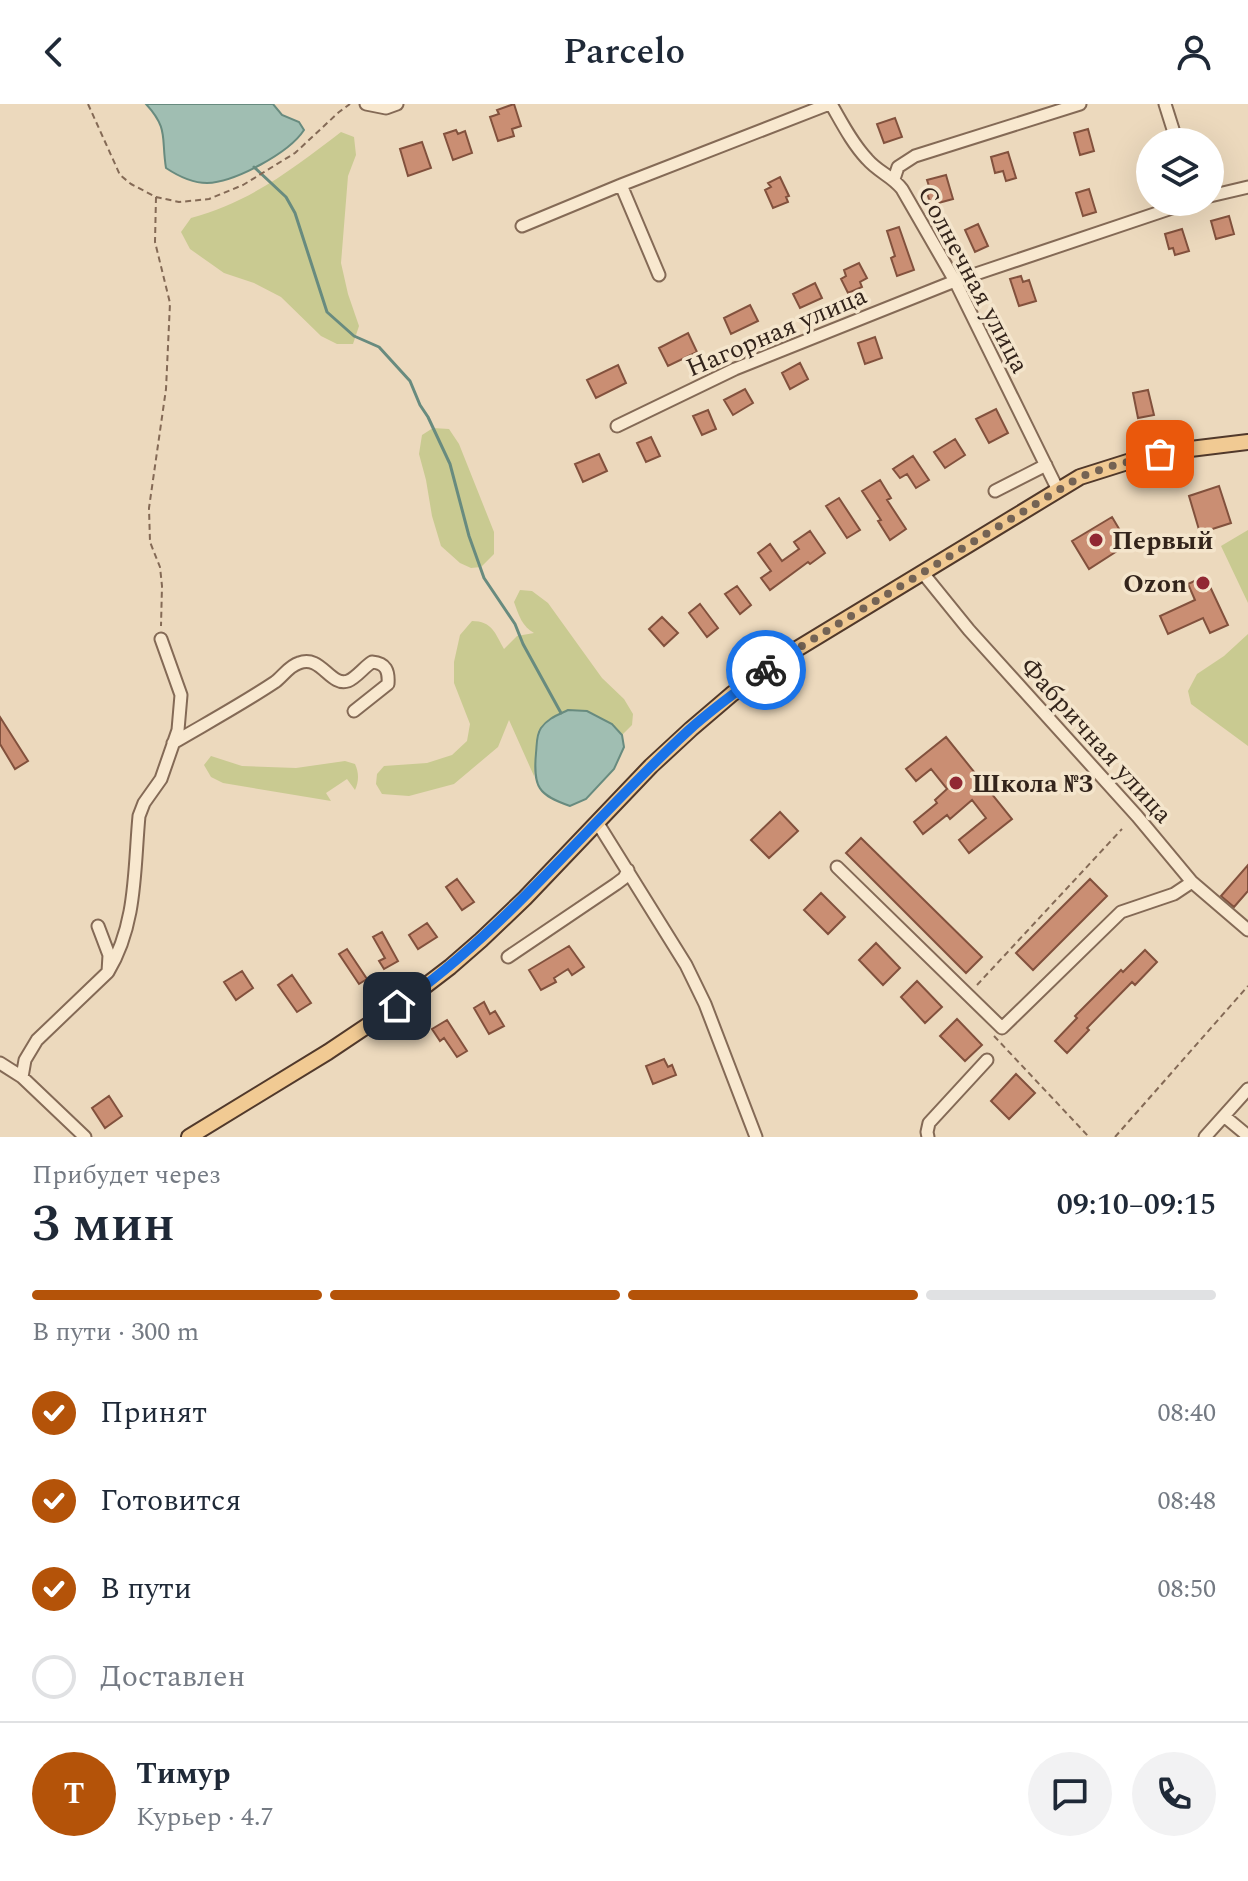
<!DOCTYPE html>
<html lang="ru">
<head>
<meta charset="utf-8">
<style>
	:root { --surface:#fff; --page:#f2f2f3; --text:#1f2937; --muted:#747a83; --line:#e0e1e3; --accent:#b45309 }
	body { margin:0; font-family:Spectral,serif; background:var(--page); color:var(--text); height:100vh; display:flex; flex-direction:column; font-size:30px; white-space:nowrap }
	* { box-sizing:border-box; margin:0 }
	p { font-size:26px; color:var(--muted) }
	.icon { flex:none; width:44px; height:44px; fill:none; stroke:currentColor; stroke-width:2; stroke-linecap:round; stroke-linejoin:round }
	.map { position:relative; height:1033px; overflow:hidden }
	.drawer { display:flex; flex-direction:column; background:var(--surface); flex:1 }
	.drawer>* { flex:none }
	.controls { position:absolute; left:1136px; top:24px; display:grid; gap:16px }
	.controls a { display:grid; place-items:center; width:88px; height:88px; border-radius:50%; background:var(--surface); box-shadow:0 8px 32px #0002; font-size:40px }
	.pin { position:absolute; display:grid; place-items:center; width:68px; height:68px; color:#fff; margin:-34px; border-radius:16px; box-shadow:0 4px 12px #0006 }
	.courier { position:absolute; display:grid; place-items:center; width:80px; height:80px; margin:-40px; border:6px solid #1a73e8; border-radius:50%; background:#fff; color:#222; box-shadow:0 2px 10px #0007 }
	.overview em { font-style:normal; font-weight:600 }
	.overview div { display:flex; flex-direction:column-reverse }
	.overview { display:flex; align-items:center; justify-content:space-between; height:136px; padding:0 32px }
	h1 { font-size:52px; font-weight:600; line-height:60px }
	.bar { display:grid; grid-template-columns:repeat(4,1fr); gap:12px 8px; align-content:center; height:96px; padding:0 32px }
	.bar i { height:10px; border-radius:6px; background:var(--line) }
	.bar .active { background:var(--accent) }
	.bar p { grid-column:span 4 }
	.line { display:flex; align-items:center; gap:20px; padding:0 32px; border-top:2px solid var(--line) }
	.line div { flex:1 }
	.round { display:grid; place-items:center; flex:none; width:84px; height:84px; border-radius:42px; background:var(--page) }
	ol { padding:0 32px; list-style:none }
	li { display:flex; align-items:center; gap:24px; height:88px }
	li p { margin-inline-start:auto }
	li .icon { padding:8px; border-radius:50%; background:var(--accent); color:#fff; stroke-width:4 }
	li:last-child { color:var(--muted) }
	li i { width:44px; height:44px; border:4px solid var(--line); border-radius:50% }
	header { display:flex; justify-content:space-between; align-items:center; height:104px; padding:0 32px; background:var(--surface); font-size:36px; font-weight:600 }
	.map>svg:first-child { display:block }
	.green { fill:#c9ca91 }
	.water { fill:#a0beb2; stroke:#688b7f; stroke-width:2 }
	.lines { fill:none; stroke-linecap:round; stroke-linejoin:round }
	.stream { stroke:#688b7f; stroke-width:3 }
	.building { fill:#ca8e73; stroke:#82513d; stroke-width:2 }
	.minor-casing { stroke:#846a56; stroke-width:15 }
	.major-casing { stroke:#51392b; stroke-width:18 }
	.path { stroke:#846a56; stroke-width:2; stroke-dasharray:6 4; stroke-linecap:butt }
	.minor { stroke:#f8e8cf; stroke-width:11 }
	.major { stroke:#f1ca93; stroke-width:14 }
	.done { stroke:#746354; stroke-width:8; stroke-dasharray:0 14.4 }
	.route { stroke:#1a73e8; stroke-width:10 }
	.poi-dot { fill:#912833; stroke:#f4e5cc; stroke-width:3 }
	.labels { text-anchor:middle; stroke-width:7; stroke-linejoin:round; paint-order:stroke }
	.street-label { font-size:26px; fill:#33241b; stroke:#f4e5cc }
	.poi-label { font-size:26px; font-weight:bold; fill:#33241b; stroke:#f4e5cc; text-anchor:start }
</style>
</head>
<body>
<header><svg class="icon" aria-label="back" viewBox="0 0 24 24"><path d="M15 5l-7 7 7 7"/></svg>Parcelo<svg class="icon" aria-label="person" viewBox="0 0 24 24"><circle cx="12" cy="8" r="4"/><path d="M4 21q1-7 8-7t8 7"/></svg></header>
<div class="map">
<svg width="1248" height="1033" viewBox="0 0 1248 1033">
	<rect width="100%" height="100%" fill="#ecd9bd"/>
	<path class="green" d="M 341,28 L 354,33 L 356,51 L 348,72 L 341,159 L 348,190 L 359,222 L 353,240 L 337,240 L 321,232 L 281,193 L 254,179 L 224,169 L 190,145 L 181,128 L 191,114 C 249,99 294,64 341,28 Z
		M 433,324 L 449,325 L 459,340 L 494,428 L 494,450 L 481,463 L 471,464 L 460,459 L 441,442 L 432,412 L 426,376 L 419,350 L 422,331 Z
		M 1248,426 L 1248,499 L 1221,442 Z
		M 520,486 L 532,487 L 548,499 L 602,574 L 624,595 L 633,610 L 632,621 L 622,631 L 612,620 L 568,606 L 549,615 L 538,627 L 534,672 L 509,616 L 498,643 L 454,680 L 409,692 L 382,690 L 376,680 L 377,670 L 384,662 L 427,659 L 452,651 L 467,637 L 470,620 L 454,579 L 454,558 L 460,531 L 472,517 C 492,517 495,529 504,545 L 517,532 L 534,529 C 522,522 519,512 514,498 Z
		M 1248,530 L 1248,642 L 1191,600 L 1188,587 L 1197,570 L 1224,552 Z
		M 211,652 L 242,662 L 296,664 L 345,657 L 355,660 C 359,669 359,677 355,686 L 347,675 L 326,689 L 331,697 L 223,679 L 211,673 L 204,661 Z"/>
	<path class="water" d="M 146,0 L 273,0 L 282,11 L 299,18 L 304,26 C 289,49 235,78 207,79 C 192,79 178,72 166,64 C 161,34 169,25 146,0 Z
		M 568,606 L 587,607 L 612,620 L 622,631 L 624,643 L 614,665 L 586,695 L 570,702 C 538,691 533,683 536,649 C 537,641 536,631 541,624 C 548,614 558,611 568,606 Z"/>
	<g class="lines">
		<path class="stream" d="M 254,63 L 286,93 L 295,109 L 327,208 L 354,232 L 379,243 L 410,277 L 420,301 L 428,313 L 450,360 L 469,432 L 484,474 L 515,520 L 523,540 L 561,609"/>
	</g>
	<path class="building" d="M 514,0 L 521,22 L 512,25 L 514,32 L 498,37 L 490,13 L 499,10 L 497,6 Z
		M 895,14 L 902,33 L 884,39 L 877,20 Z
		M 1088,25 L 1094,47 L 1080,51 L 1074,29 Z
		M 456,26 L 458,30 L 465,27 L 472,49 L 453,56 L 444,30 Z
		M 422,38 L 431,64 L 408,72 L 400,45 Z
		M 1008,48 L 1016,74 L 1006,77 L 1003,67 L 995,69 L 991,53 Z
		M 946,71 L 953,95 L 931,101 L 926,86 L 930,85 L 927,76 Z
		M 780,73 L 789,92 L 786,93 L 788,98 L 773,104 L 765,86 L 771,83 L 768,79 Z
		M 1089,85 L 1096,108 L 1083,112 L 1076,89 Z
		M 1229,112 L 1234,130 L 1216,135 L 1211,117 Z
		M 978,120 L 988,142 L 975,148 L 965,126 Z
		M 899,123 L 914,166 L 897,172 L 891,154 L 895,152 L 887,127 Z
		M 1182,125 L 1189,147 L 1175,151 L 1173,144 L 1169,145 L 1165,130 Z
		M 859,159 L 867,174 L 860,178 L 862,183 L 848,189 L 841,175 L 846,172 L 844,166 Z
		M 1021,172 L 1023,178 L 1029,176 L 1036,197 L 1019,202 L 1010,175 Z
		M 815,179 L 822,194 L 800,204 L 793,190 Z
		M 750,201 L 758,217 L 731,230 L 724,214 Z
		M 688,229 L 697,248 L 668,262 L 659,244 Z
		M 875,233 L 882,254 L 865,260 L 858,239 Z
		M 800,259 L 808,275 L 790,285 L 782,269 Z
		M 618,261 L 626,279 L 596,294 L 587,276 Z
		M 745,285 L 753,299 L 733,311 L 724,296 Z
		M 1148,286 L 1154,311 L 1138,314 L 1133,289 Z
		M 996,305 L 1008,329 L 989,339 L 976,315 Z
		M 708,306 L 716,325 L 702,331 L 693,312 Z
		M 651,333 L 660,352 L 646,358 L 637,339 Z
		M 955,335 L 965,351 L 945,364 L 934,348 Z
		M 599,350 L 607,367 L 583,378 L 575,360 Z
		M 913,352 L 929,376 L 916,384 L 907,370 L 900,374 L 893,365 Z
		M 880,376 L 891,394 L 887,396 L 906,425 L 890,436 L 878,417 L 881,416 L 862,387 Z
		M 1219,382 L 1231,419 L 1200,429 L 1189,392 Z
		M 839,394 L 860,426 L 847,434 L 826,402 Z
		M 1112,413 L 1128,440 L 1089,465 L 1072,437 Z
		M 810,427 L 825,449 L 810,460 L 808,458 L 770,486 L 761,474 L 771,467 L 758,449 L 770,440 L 782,457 L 799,445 L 794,438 Z
		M 1205,472 L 1228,521 L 1210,529 L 1203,514 L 1168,530 L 1160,512 L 1195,496 L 1188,480 Z
		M 737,482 L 751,501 L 740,510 L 725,490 Z
		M 700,500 L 718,524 L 707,533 L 689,509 Z
		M 662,513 L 678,529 L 664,542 L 649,525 Z
		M 0,613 L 28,657 L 15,665 L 0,640 Z
		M 946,633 L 1012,715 L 969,749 L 959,736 L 986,714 L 972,696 L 950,715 L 947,711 L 923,730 L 914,718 L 937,699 L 935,696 L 947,685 L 931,665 L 916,677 L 906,665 Z
		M 780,708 L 798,727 L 769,754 L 751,736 Z
		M 861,734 L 982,853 L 966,869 L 846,749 Z
		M 1248,761 L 1248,787 L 1234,803 L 1221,792 Z
		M 457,775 L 474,798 L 462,806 L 446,783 Z
		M 1090,775 L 1107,792 L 1033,866 L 1016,849 Z
		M 821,789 L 845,813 L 828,830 L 804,806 Z
		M 427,819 L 437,833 L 418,845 L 409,831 Z
		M 382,828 L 398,857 L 384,865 L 379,857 L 385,854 L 373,833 Z
		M 876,839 L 900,864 L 883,881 L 859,856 Z
		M 569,842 L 584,863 L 572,871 L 568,865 L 554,874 L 556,878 L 541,886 L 529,866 Z
		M 347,845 L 367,875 L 359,880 L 339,850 Z
		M 1145,846 L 1157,858 L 1135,881 L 1132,878 L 1087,924 L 1089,926 L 1067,949 L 1055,937 L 1077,914 L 1075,912 L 1121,866 L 1123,868 Z
		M 242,867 L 253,884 L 236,896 L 224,878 Z
		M 292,871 L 311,899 L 297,908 L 278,881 Z
		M 917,877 L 942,903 L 925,919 L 901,893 Z
		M 484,898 L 490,910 L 495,907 L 504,922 L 489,930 L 474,904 Z
		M 957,915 L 982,941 L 965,957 L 940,932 Z
		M 447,916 L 467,947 L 457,953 L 444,934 L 440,937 L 432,925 Z
		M 664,955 L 668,963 L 672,961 L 676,971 L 653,980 L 646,962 Z
		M 1016,970 L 1035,989 L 1009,1015 L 991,997 Z
		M 109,992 L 122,1012 L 105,1024 L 92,1004 Z"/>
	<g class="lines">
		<defs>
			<path id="minor" d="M 366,0 L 386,4 L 397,0
				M 831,0 C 842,19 852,39 867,55 C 878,68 892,72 902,85 L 955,177 L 1058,386
				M 1165,0 L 1177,38
				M 894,75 L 898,63 L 915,52 L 1080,0
				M 621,81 L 659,171
				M 1210,92 L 1248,83
				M 522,122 L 621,81 L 829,0
				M 617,322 L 735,265 L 955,177 L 1190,98
				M 995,387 L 1046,361
				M 922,468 L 969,526 L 1137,712 L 1192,778 L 1248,826
				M 173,639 C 207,619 242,600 275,578 C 283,572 289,562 299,559 C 321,550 330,583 348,577 C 356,574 364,563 372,558 C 386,559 389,567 388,580 L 354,607
				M 597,718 L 686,861 L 705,900 L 756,1033
				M 837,763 L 1002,924 L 1121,808 L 1174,790 L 1192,778
				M 508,853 L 616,780 L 624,774 L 628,766
				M 108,868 C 137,820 134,765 139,712 L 144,699 L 161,675 L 178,626 L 181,591 L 161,535
				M 0,959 L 22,973 L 85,1033
				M 22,973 L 25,956 L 37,936 L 108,868 L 109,851 L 98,822
				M 1224,1012 L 1248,1032
				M 928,1033 L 927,1028 L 929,1019 L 987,956
				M 1205,1033 L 1248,985"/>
			<path id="major" d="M 189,1033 L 328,948 L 416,889 L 450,863 L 481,836 L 525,794 L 651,662 L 691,625 L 732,590 L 787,551 L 1080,373 L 1137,355 L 1182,346 L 1248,338"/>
		</defs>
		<use href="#minor" class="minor-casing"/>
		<use href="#major" class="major-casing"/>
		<path class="path" d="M 88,0 L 120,71 L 131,80 L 156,93 L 179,98 L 209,95 L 243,81 L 295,49 L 339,8 L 350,0
			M 156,93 L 155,138 L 170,199 L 166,285 L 149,404 L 150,438 L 160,463 L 162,482 L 161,522
			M 977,881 L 1122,725
			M 994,932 L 1089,1033
			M 1115,1033 L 1248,882"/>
		<use href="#minor" class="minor"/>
		<use href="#major" class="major"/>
	</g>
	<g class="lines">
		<path class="done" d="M 766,566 L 787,551 L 1080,373 L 1108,363 L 1160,350"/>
		<path class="route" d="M 397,902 C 508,825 590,717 689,626 C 713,604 740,585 766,566"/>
	</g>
	<g class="poi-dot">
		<circle cx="1096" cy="436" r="8"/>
		<circle cx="1203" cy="479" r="8"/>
		<circle cx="956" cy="679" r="8"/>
	</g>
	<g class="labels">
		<g class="street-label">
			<text transform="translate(974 175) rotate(62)" y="9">Солнечная улица</text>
			<text transform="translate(776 227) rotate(-23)" y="9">Нагорная улица</text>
			<text transform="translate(1097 636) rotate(48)" y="9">Фабричная улица</text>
		</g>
		<g class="poi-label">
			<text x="1112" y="445">Первый</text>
			<text x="1187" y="488" text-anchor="end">Ozon</text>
			<text x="972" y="688">Школа №3</text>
		</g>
	</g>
</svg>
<div class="controls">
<a><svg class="icon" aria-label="layers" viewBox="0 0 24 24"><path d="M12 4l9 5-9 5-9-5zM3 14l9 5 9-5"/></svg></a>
</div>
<div class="pin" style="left:1160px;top:350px;background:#ea580c"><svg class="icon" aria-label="bag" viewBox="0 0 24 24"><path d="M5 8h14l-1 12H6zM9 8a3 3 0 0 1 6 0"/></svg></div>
<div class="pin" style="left:397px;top:902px;background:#1f2937"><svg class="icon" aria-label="home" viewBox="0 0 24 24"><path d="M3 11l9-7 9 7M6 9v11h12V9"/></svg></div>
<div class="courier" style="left:766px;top:566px"><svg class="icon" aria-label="bike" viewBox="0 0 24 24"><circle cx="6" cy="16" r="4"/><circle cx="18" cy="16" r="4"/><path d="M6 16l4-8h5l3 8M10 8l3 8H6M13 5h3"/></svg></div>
</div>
<section class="drawer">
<div class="overview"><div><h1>3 мин</h1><p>Прибудет через</p></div><em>09:10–09:15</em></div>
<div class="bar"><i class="active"></i><i class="active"></i><i class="active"></i><i></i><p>В пути · 300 m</p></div>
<ol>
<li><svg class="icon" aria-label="check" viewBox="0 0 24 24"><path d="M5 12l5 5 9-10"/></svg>Принят<p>08:40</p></li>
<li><svg class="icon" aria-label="check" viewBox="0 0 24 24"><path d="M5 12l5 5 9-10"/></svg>Готовится<p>08:48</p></li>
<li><svg class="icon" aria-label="check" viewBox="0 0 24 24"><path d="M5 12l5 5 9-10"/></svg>В пути<p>08:50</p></li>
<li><i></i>Доставлен</li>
</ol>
<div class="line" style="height:144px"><b class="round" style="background:var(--accent);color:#fff">Т</b><div><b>Тимур</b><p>Курьер · 4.7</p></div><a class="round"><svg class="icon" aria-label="chat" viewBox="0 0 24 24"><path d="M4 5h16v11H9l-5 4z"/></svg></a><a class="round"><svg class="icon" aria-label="phone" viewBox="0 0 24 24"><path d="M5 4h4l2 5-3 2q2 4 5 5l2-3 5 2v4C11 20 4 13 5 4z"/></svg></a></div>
</section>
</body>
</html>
